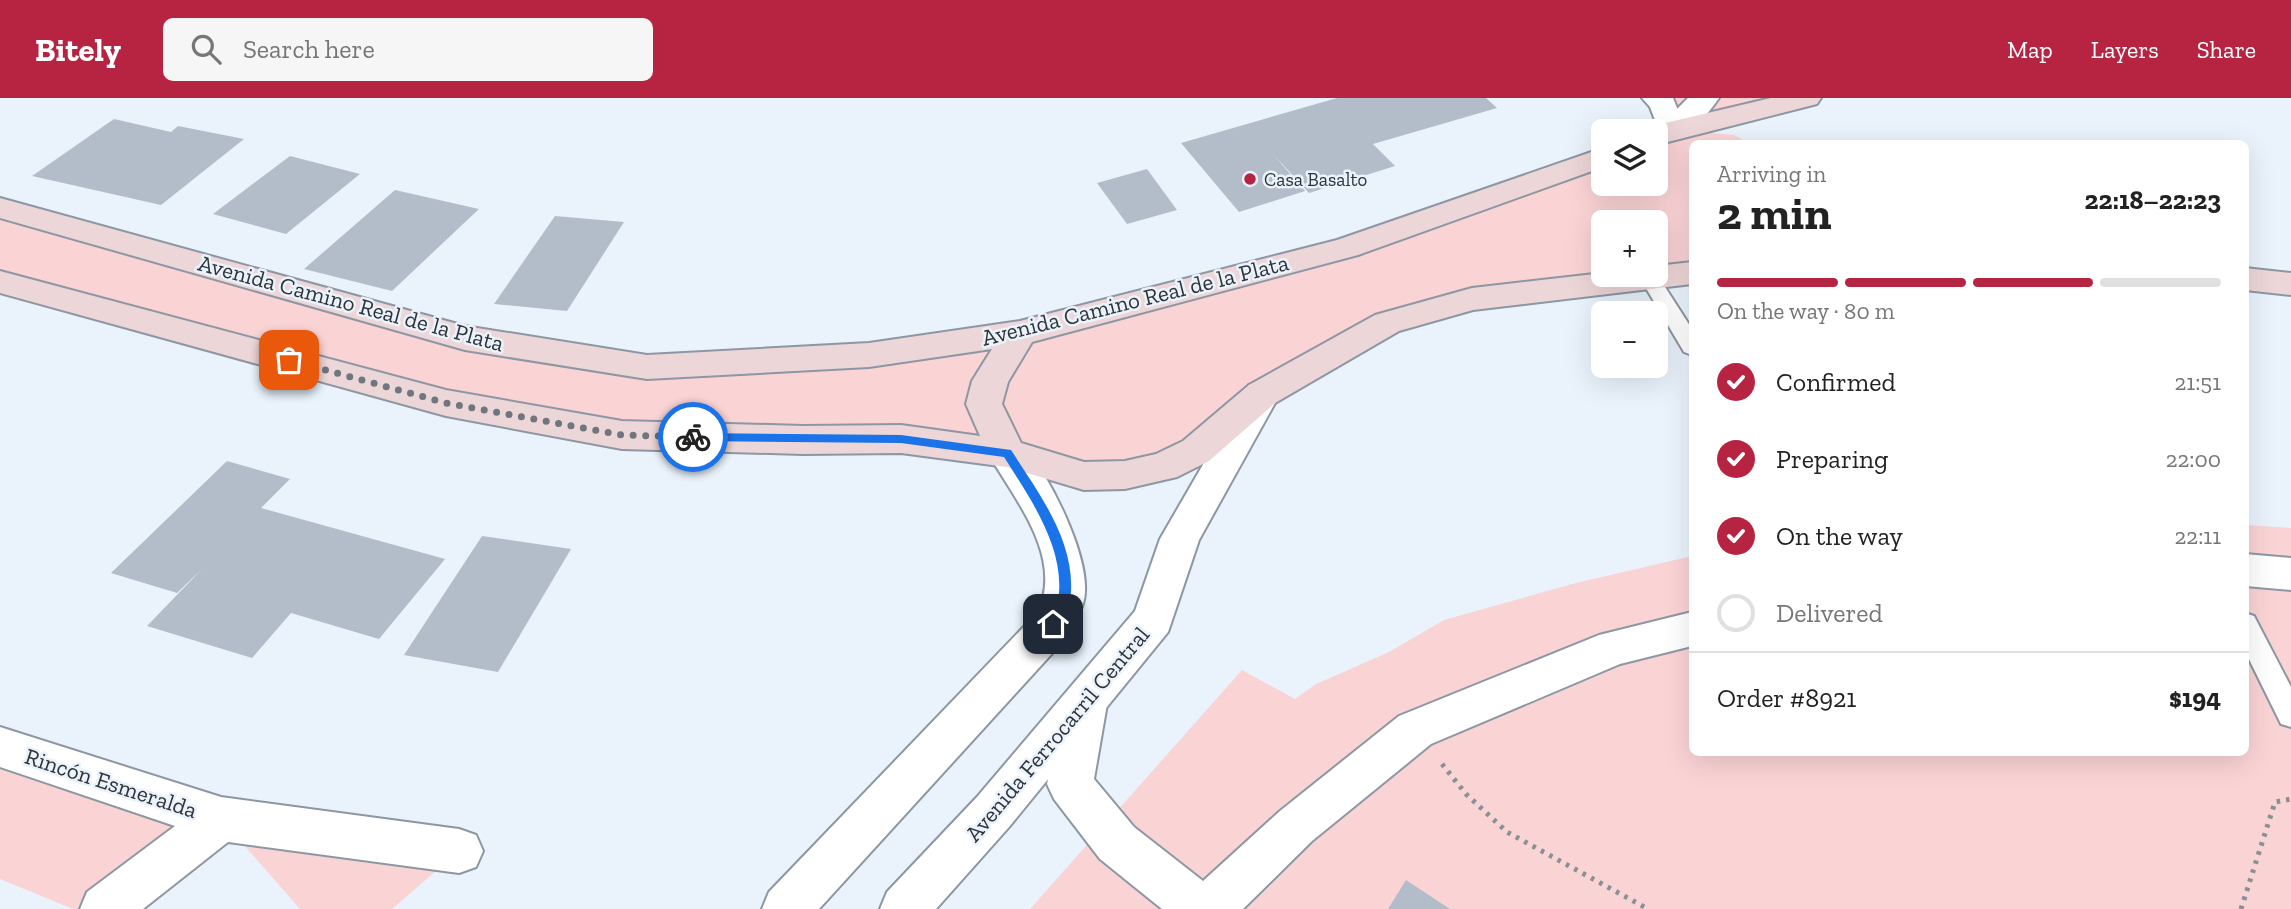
<!DOCTYPE html>
<html lang="en">
<head>
<meta charset="utf-8">
<style>
	:root { --surface:#fff; --page:#f6f6f6; --text:#222; --muted:#767676; --line:#e0e0e0; --accent:#b62442 }
	body { margin:0; font-family:"Zilla Slab",serif; background:var(--page); color:var(--text); height:100vh; display:flex; flex-direction:column; font-size:26px; white-space:nowrap }
	* { box-sizing:border-box; margin:0 }
	p { font-size:23px; color:var(--muted) }
	.icon { flex:none; width:38px; height:38px; fill:none; stroke:currentColor; stroke-width:2; stroke-linecap:round; stroke-linejoin:round }
	.map { position:relative; flex:1; overflow:hidden }
	.drawer { position:absolute; left:1689px; top:42px; width:560px; height:616px; display:flex; flex-direction:column; background:var(--surface); border-radius:10px; box-shadow:0 7px 28px #0002 }
	.drawer>* { flex:none }
	.buttons { position:absolute; left:1591px; top:21px; display:grid; gap:14px }
	.buttons a { display:grid; place-items:center; width:77px; height:77px; border-radius:10px; background:var(--surface); box-shadow:0 7px 28px #0002; font-size:35px }
	.pin { position:absolute; display:grid; place-items:center; width:60px; height:60px; color:#fff; margin:-30px; border-radius:14px; box-shadow:0 4px 10px #0006 }
	.courier { position:absolute; display:grid; place-items:center; width:70px; height:70px; margin:-35px; border:5px solid #1a73e8; border-radius:50%; background:#fff; color:#222; box-shadow:0 2px 9px #0007 }
	.summary em { font-style:normal; font-weight:700 }
	.summary div { display:flex; flex-direction:column-reverse }
	.summary { display:flex; align-items:center; justify-content:space-between; height:119px; padding:0 28px }
	h1 { font-size:46px; font-weight:700; line-height:52px }
	.bar { display:grid; grid-template-columns:repeat(4,1fr); gap:10px 7px; align-content:center; height:84px; padding:0 28px }
	.bar i { height:9px; border-radius:5px; background:var(--line) }
	.bar .on { background:var(--accent) }
	.bar p { grid-column:span 4 }
	.line { display:flex; align-items:center; gap:18px; padding:0 28px; border-top:2px solid var(--line) }
	.line div { flex:1 }
	ol { padding:0 28px; list-style:none }
	li { display:flex; align-items:center; gap:21px; height:77px }
	li p { margin-inline-start:auto }
	li .icon { padding:7px; border-radius:50%; background:var(--accent); color:#fff; stroke-width:4 }
	li:last-child { color:var(--muted) }
	li i { width:38px; height:38px; border:4px solid var(--line); border-radius:50% }
	header { display:flex; align-items:center; gap:42px; box-sizing:border-box; height:98px; padding:0 35px; background:var(--accent); color:#fff }
	header strong { font-size:33px }
	nav { display:flex; gap:38px; margin-inline-start:auto; font-size:24px }
	.search { width:490px; height:63px; background:var(--page); display:flex; align-items:center; gap:18px; box-sizing:border-box; padding:0 24px; border-radius:10px; color:var(--muted); font-size:26px }
	.map>svg:first-child { display:block }
	.green { fill:#fad3d5; fill-rule:evenodd }
	.building { fill:#b2bdc9 }
	.lines { fill:none; stroke-linecap:round; stroke-linejoin:round }
	.service-casing { stroke:#8d97a3; stroke-width:4 }
	.minor-casing { stroke:#8d97a3; stroke-width:4 }
	.tertiary-casing { stroke:#8d97a3; stroke-width:4 }
	.secondary-casing { stroke:#8d97a3; stroke-width:4 }
	.path { stroke:#898f96; stroke-width:5; stroke-dasharray:3.5 6; stroke-linecap:butt }
	.service { fill:#fff; fill-rule:evenodd }
	.minor { fill:#fff; fill-rule:evenodd }
	.tertiary { fill:#fff; fill-rule:evenodd }
	.secondary { fill:#edd6d8; fill-rule:evenodd }
	.route { fill:#1a73e8 }
	.done { stroke:#70767d; stroke-width:7; stroke-dasharray:0 12.6 }
	.poi-dot { fill:#b62442; stroke:#eaf3fc; stroke-width:2.5 }
	.labels { text-anchor:middle; stroke-width:5; stroke-linejoin:round; paint-order:stroke }
	.far-poi-label { font-size:19px; fill:#2f3338; stroke:#eaf3fc; text-anchor:start }
	.street-label { font-size:23px; fill:#2f3338; stroke:#eaf3fc }
</style>
</head>
<body>
<header>
<strong>Bitely</strong>
<div class="search"><svg class="icon" aria-label="search" viewBox="0 0 24 24"><circle cx="10" cy="10" r="6"/><path d="M15 15l6 6"/></svg>Search here</div>
<nav><a>Map</a><a>Layers</a><a>Share</a></nav>
</header>
<div class="map">
<svg width="2291" height="811" viewBox="0 0 2291 811">
	<rect width="100%" height="100%" fill="#eaf3fc"/>
	<path class="green" d="M 1656,0 L 1807,0 L 1675,32 L 1734,37 L 1749,45 L 1692,46 L 1692,175 L 1565,188 L 1387,225 L 1196,353 L 1125,377 L 1007,355 L 622,337 L 0,184 L 0,110 L 465,240 L 647,269 L 868,257 L 1347,150 L 1603,59 L 1603,86 L 1656,86 L 1656,38 L 1671,31 ZM 1603,124 L 1656,124 L 1656,177 L 1603,177 Z
		M 2245,427 L 2291,430 L 2291,811 L 1030,811 L 1242,572 L 1295,601 L 1316,586 L 1389,554 L 1444,522 L 1576,485 L 1692,458 L 1692,654 L 2245,654 Z
		M 0,650 L 459,753 L 392,811 L 300,811 L 221,721 L 104,811 L 73,811 L 0,781 Z"/>
	<path class="building" d="M 1337,0 L 1486,0 L 1497,10 L 1373,46 L 1395,68 L 1309,95 L 1273,56 L 1305,93 L 1239,114 L 1181,45 Z
		M 114,21 L 171,34 L 178,28 L 244,41 L 161,107 L 32,78 Z
		M 290,58 L 360,76 L 286,136 L 213,116 Z
		M 1147,71 L 1177,112 L 1127,126 L 1097,85 Z
		M 395,92 L 479,111 L 392,193 L 304,171 Z
		M 555,118 L 624,124 L 567,213 L 494,206 Z
		M 227,363 L 290,381 L 261,410 L 445,461 L 379,541 L 291,515 L 252,560 L 147,528 L 202,471 L 177,495 L 111,475 Z
		M 482,438 L 571,451 L 498,574 L 404,557 Z
		M 1406,782 L 1450,811 L 1388,811 Z"/>
	<g class="lines">
		<defs>
			<path id="service" d="M 1656,175 L 1692,231 L 1692,257 L 1684,254 L 1640,180 L 1642,177 L 1656,177 Z
				M 2245,515 L 2254,518 L 2291,589 L 2291,629 L 2281,626 L 2245,553 Z"/>
			<path id="minor" d="M 1642,0 L 1673,0 L 1686,32 L 1681,38 L 1671,41 L 1661,38 L 1650,9 Z
				M 2245,456 L 2291,460 L 2291,492 L 2245,488 Z
				M 1692,514 L 1692,548 L 1620,566 L 1431,646 L 1312,743 L 1243,811 L 1162,811 L 1100,761 L 1054,701 L 1047,686 L 1063,606 L 1070,592 L 1085,587 L 1100,592 L 1107,606 L 1094,681 L 1134,729 L 1203,783 L 1280,713 L 1399,618 L 1599,537 Z
				M 0,629 L 221,699 L 459,731 L 476,737 L 483,753 L 476,769 L 459,775 L 228,744 L 143,811 L 80,811 L 87,794 L 175,728 L 0,669 Z"/>
			<path id="tertiary" d="M 1688,0 L 1719,0 C 1707,18 1684,44 1661,38 L 1656,32 Z
				M 1262,283 L 1275,287 L 1280,296 L 1199,442 L 1168,534 L 1009,729 L 936,811 L 880,811 L 887,794 L 977,699 L 1135,513 L 1160,441 L 1249,287 Z
				M 1007,341 C 1012,343 1018,344 1022,347 C 1049,375 1087,454 1085,493 C 1085,509 1074,525 1068,538 L 819,811 L 762,811 L 769,794 L 1038,514 C 1064,458 1014,401 988,355 L 994,345 Z"/>
			<path id="secondary" d="M 1771,0 L 1821,0 L 1817,6 L 1656,47 L 1656,33 L 1645,33 L 1661,26 Z
				M 1603,50 L 1603,69 L 1358,157 L 1032,244 L 1008,284 L 1002,306 L 1021,345 L 1084,364 L 1125,363 L 1156,356 L 1183,343 L 1249,287 L 1375,217 L 1472,190 L 1603,175 L 1603,177 L 1656,177 L 1656,168 L 1692,164 L 1692,186 L 1473,212 L 1399,233 L 1275,305 L 1209,363 L 1177,379 L 1125,391 L 1084,392 L 1007,369 L 901,355 L 803,356 L 622,351 L 446,318 L 0,195 L 0,173 L 446,292 L 622,323 L 803,328 L 901,327 L 980,338 L 966,306 L 972,283 L 992,251 L 869,269 L 647,281 L 465,252 L 0,120 L 0,100 L 465,228 L 647,257 L 869,245 L 1020,223 L 1337,142 Z
				M 2245,170 L 2291,175 L 2291,197 L 2245,192 Z"/>
		</defs>
		<use href="#service" class="service-casing"/>
		<use href="#minor" class="minor-casing"/>
		<use href="#tertiary" class="tertiary-casing"/>
		<use href="#secondary" class="secondary-casing"/>
		<path class="path" d="M 1442,666 L 1466,696 L 1507,734 L 1648,811
			M 2241,811 L 2275,704 L 2291,701"/>
		<use href="#service" class="service"/>
		<use href="#minor" class="minor"/>
		<use href="#tertiary" class="tertiary"/>
		<use href="#secondary" class="secondary"/>
	</g>
	<path class="route" d="M 693,335 L 901,337 L 1011,352 C 1038,394 1074,441 1071,494 C 1070,505 1062,519 1057,529 L 1053,531 L 1047,526 C 1050,516 1058,505 1059,495 C 1063,446 1028,397 1004,359 L 901,345 L 693,343 L 687,339 Z"/>
	<g class="lines">
		<path class="done" d="M 289,262 L 446,305 L 622,337 L 693,339"/>
	</g>
	<circle class="poi-dot" cx="1250" cy="81" r="7"/>
	<g class="labels">
		<g class="far-poi-label">
			<text x="1264" y="88">Casa Basalto</text>
		</g>
		<g class="street-label">
			<text transform="translate(1135 202) rotate(-14)" y="8">Avenida Camino Real de la Plata</text>
			<text transform="translate(351 205) rotate(15)" y="8">Avenida Camino Real de la Plata</text>
			<text transform="translate(1057 636) rotate(-50)" y="8">Avenida Ferrocarril Central</text>
			<text transform="translate(111 685) rotate(18)" y="8">Rincón Esmeralda</text>
		</g>
	</g>
</svg>
<div class="buttons">
<a><svg class="icon" aria-label="layers" viewBox="0 0 24 24"><path d="M12 4l9 5-9 5-9-5zM3 14l9 5 9-5"/></svg></a>
<a>+</a>
<a>−</a>
</div>
<div class="pin" style="left:289px;top:262px;background:#ea580c"><svg class="icon" aria-label="bag" viewBox="0 0 24 24"><path d="M5 8h14l-1 12H6zM9 8a3 3 0 0 1 6 0"/></svg></div>
<div class="pin" style="left:1053px;top:526px;background:#1f2937"><svg class="icon" aria-label="home" viewBox="0 0 24 24"><path d="M3 11l9-7 9 7M6 9v11h12V9"/></svg></div>
<div class="courier" style="left:693px;top:339px"><svg class="icon" aria-label="bike" viewBox="0 0 24 24"><circle cx="6" cy="16" r="4"/><circle cx="18" cy="16" r="4"/><path d="M6 16l4-8h5l3 8M10 8l3 8H6M13 5h3"/></svg></div>
<section class="drawer">
<div class="summary"><div><h1>2 min</h1><p>Arriving in</p></div><em>22:18–22:23</em></div>
<div class="bar"><i class="on"></i><i class="on"></i><i class="on"></i><i></i><p>On the way · 80 m</p></div>
<ol>
<li><svg class="icon" aria-label="check" viewBox="0 0 24 24"><path d="M5 12l5 5 9-10"/></svg>Confirmed<p>21:51</p></li>
<li><svg class="icon" aria-label="check" viewBox="0 0 24 24"><path d="M5 12l5 5 9-10"/></svg>Preparing<p>22:00</p></li>
<li><svg class="icon" aria-label="check" viewBox="0 0 24 24"><path d="M5 12l5 5 9-10"/></svg>On the way<p>22:11</p></li>
<li><i></i>Delivered</li>
</ol>
<div class="line" style="height:91px"><div>Order #8921</div><b>$194</b></div>
</section>
</div>
</body>
</html>
